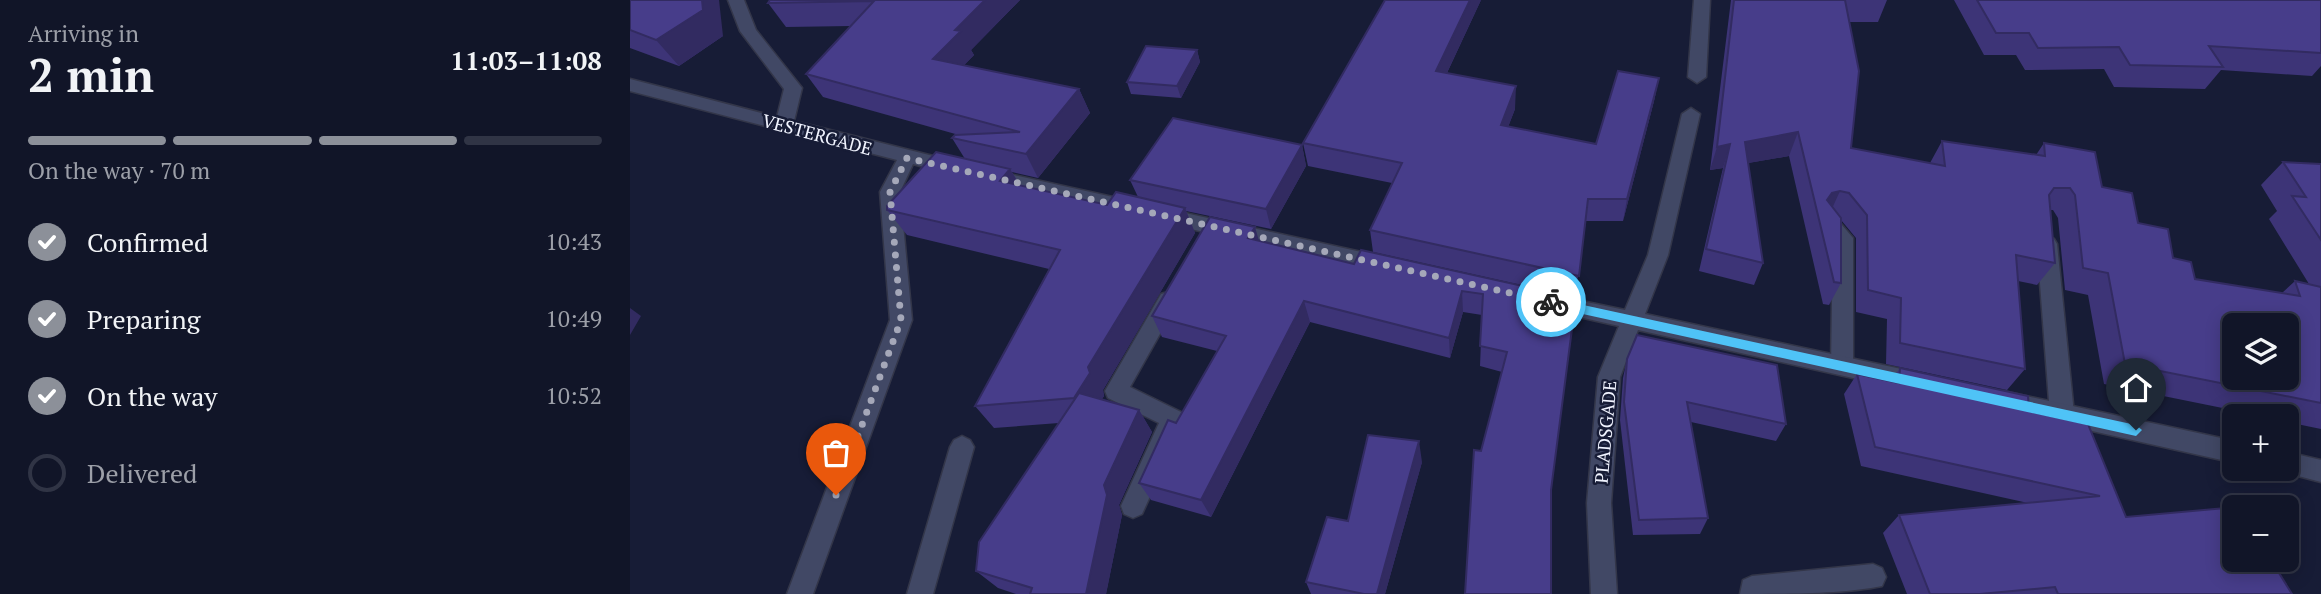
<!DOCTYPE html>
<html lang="en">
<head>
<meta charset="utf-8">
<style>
	:root { --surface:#111528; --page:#1a1e30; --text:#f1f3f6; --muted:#9c9fa8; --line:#303445; --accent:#8c9099 }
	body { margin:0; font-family:"PT Serif",serif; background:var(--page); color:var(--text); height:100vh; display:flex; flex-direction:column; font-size:26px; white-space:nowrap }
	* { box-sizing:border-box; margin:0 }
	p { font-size:23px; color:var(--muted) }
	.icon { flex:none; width:38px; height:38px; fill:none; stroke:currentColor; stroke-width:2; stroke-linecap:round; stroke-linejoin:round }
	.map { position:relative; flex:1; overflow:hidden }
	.sheet { display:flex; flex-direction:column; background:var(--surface); width:630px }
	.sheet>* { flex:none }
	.buttons { position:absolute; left:1592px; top:313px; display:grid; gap:14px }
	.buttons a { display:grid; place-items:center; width:77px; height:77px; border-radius:10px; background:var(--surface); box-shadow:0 4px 18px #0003,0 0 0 2px var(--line); font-size:35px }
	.pin { position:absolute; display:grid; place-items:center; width:60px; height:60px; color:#fff; margin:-72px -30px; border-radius:50% 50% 50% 0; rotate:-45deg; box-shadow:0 0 7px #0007 }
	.pin .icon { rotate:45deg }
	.courier { position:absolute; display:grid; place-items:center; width:70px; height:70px; margin:-35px; border:5px solid #4fc3f7; border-radius:50%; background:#fff; color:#222; box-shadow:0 2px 9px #0007 }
	.headline em { font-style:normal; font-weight:700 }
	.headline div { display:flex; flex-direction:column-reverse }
	.headline { display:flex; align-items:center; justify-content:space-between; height:119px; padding:0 28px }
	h1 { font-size:46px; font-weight:700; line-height:52px }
	.bar { display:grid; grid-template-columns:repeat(4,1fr); gap:10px 7px; align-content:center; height:84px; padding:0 28px }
	.bar i { height:9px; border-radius:5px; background:var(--line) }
	.bar .current { background:var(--accent) }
	.bar p { grid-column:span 4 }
	ol { padding:0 28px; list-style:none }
	li { display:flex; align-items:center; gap:21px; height:77px }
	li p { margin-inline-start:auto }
	li .icon { padding:7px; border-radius:50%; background:var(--accent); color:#fff; stroke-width:4 }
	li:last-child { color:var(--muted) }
	li i { width:38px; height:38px; border:4px solid var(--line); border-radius:50% }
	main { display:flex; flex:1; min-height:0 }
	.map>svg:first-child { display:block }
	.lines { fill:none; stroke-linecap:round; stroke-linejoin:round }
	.lane-casing { stroke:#333649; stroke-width:3 }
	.street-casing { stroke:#333649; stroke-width:3 }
	.lane { fill:#414865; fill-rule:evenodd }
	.street { fill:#414865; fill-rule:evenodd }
	.wall { fill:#3d3477 }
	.shaded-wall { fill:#322b61 }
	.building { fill:#473d8a; stroke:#322b61; stroke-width:2; fill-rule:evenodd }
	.route { fill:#4fc3f7 }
	.done { stroke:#a5a8b9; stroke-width:7; stroke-dasharray:0 12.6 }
	.labels { text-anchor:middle; stroke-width:5; stroke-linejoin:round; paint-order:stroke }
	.street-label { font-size:18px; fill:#f1f4ff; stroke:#171c36 }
</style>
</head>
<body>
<main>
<section class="sheet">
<div class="headline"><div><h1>2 min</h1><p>Arriving in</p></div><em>11:03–11:08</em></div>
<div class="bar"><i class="current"></i><i class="current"></i><i class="current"></i><i></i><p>On the way · 70 m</p></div>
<ol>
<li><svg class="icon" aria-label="check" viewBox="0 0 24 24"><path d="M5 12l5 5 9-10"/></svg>Confirmed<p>10:43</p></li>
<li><svg class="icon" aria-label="check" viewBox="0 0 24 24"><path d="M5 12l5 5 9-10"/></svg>Preparing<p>10:49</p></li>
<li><svg class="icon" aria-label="check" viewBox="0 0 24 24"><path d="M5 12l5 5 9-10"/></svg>On the way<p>10:52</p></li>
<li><i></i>Delivered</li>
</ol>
</section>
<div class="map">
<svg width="1691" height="594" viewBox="0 0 1691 594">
	<rect width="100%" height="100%" fill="#171c36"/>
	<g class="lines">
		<defs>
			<path id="lane" d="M 1199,216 L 1206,218 L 1223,238 L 1223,366 L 1220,373 L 1212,375 L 1204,373 L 1201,366 L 1203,240 L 1189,223 L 1192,218 Z
				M 1417,236 L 1424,239 L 1427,244 L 1444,414 L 1440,421 L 1432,424 L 1424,421 L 1420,414 L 1407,244 L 1410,239 Z
				M 538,292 L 545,294 L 549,300 L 500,387 L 551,412 L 555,419 L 512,514 L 503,518 L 494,514 L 491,506 L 529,423 L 478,398 L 475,391 L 531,294 Z
				M 332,436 L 340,440 L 344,447 L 303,594 L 277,594 L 320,447 L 324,440 Z
				M 1243,564 L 1252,568 L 1256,577 L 1252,586 C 1214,594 1151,594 1110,594 L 1113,580 L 1122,576 Z"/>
			<path id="street" d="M 98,0 L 114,0 L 126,30 L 172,88 L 164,121 L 323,161 L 330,163 L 332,168 L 330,173 L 323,175 L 283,164 L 270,192 L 282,320 L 183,594 L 157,594 L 260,320 L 250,192 L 267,160 L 0,91 L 0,79 L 147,117 L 154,89 L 110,31 Z
				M 1064,0 L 1080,0 L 1076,77 L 1067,83 L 1058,77 Z
				M 1061,108 L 1070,114 L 1038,255 L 1015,314 L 1290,373 L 1298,376 L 1301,383 L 1298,390 L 1290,393 L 1008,330 L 990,377 L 981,503 L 987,594 L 961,594 L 957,503 L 968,377 L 989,326 L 918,310 L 911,308 L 907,302 L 911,296 L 918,294 L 995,310 L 1018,255 L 1052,114 Z
				M 361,170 L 754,257 L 761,259 L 764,265 L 761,271 L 754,273 L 354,182 L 352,177 L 354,172 Z
				M 1373,391 L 1605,441 L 1605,463 L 1373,411 L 1365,408 L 1362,401 L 1365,394 Z
				M 1657,452 L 1691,460 L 1691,482 L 1649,471 L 1657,469 Z"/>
		</defs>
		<use href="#lane" class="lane-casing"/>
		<use href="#street" class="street-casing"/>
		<use href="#lane" class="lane"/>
		<use href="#street" class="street"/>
	</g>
	<path class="wall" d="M 0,0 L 93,36 L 49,66 L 0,48 Z
		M 140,0 L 390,0 L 341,50 L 344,55 L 334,65 L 449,89 L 460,113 L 408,178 L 382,172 L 390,185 L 477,205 L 508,197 L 500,180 L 672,145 L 676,166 L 641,229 L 556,211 L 565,233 L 473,390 L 474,396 L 472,399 L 509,410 L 522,432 L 489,505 L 492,515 L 476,594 L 386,594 L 368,588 L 346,571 L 429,423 L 364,428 L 345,406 L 419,269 L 277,235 L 257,210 L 335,159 L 322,138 L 329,135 L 193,97 L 176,74 L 221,26 L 156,27 L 138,3 Z
		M 851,0 L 817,73 L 885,109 L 878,127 L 966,144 L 1029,78 L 1024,101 L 993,221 L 956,221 L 945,297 L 743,252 L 740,230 L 762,183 L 678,166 L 673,143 Z
		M 1101,0 L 1257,0 L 1248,22 L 1219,22 L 1221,148 L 1300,163 L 1312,141 L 1406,155 L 1414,143 L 1472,187 L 1565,279 L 1652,293 L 1665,281 L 1679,284 L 1639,219 L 1647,211 L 1631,185 L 1653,162 L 1691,164 L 1691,429 L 1657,422 L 1657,416 L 1632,416 L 1474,384 L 1458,295 L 1435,290 L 1428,218 L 1423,210 L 1420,210 L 1425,263 L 1407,285 L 1388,281 L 1395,369 L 1377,390 L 1256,364 L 1257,319 L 1226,312 L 1226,238 L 1211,220 L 1211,283 L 1199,305 L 1193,304 L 1159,156 L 1118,163 L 1133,263 L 1124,285 L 1069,271 L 1093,168 L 1080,170 Z
		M 1324,0 L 1691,0 L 1691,66 L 1682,76 L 1591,70 L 1575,89 L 1484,87 L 1474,69 L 1395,70 L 1386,55 L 1354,55 Z
		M 567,50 L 570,62 L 551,98 L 501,94 L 497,82 Z
		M 629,241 L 724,264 L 946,298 L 851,451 L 872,372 L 850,366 L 852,315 L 833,312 L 820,358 L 680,322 L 581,517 L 521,500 L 509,483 L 546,423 L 587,351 L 532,337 L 522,316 Z
		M 997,359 L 1156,424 L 1146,441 L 1061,422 L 1078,518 L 1070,534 L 1003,535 L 990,420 L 993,378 Z
		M 1270,368 L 1399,411 L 1496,517 L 1662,594 L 1277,594 L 1253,533 L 1269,515 L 1398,503 L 1231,466 L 1214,394 L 1227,374 L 1261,381 Z
		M 792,462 L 755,594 L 681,594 L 676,582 L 718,521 Z"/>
	<path class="shaded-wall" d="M 72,0 L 89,0 L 93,36 L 49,66 L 26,40 Z
		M 355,0 L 390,0 L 341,50 L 344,55 L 317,83 L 303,59 L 325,30 Z
		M 840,0 L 851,0 L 807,94 L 806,71 Z
		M 567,50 L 570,62 L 551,98 L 547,86 Z
		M 1029,78 L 1024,101 L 993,221 L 997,199 Z
		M 886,86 L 885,109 L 870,148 L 871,125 Z
		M 449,89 L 460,113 L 408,178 L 396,154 Z
		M 1168,132 L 1159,156 L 1107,165 L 1115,142 Z
		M 1100,144 L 1093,168 L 1080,170 L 1087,147 Z
		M 672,145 L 676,166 L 641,229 L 636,209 Z
		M 380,169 L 395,194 L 370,181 Z
		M 1210,191 L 1200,213 L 1197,200 L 1202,193 Z
		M 555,208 L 565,233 L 473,390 L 474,396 L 459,420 L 444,398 L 458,367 Z
		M 625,227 L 631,248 L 618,238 Z
		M 832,291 L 833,312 L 820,358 L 819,338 Z
		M 674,301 L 680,322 L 581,517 L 571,500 Z
		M 0,308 L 11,316 L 0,335 Z
		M 509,410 L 522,432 L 489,505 L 492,515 L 476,594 L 456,594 L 474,485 Z
		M 789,441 L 792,462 L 755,594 L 747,594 Z"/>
	<path class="building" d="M 0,0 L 72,0 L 73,10 L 26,40 L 0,30 Z
		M 140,0 L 355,0 L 325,30 L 331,31 L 303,59 L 449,89 L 396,154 L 322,138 L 325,135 L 390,132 L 176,74 L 244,1 L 138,3 Z
		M 755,0 L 840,0 L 806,71 L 886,86 L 871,125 L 966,144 L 988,71 L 1029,78 L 997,199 L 958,199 L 949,276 L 740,230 L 772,163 L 673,143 Z
		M 1104,0 L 1215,0 L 1229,71 L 1221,148 L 1315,166 L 1312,141 L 1415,156 L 1414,143 L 1465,152 L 1472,187 L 1502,193 L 1508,223 L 1538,229 L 1543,258 L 1561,262 L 1565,279 L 1670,296 L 1665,281 L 1691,287 L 1691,403 L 1495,364 L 1478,273 L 1453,268 L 1445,195 L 1440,188 L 1424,188 L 1419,195 L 1425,263 L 1386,255 L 1395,369 L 1270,343 L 1271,298 L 1238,290 L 1237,215 L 1219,193 L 1210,191 L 1202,193 L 1197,200 L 1211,218 L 1211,283 L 1204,282 L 1168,132 L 1115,142 L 1133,263 L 1076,249 L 1100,144 L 1087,147 ZM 1605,326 L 1657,326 L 1657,378 L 1605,378 Z
		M 1347,0 L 1691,0 L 1691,53 L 1579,46 L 1593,67 L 1500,65 L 1489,47 L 1408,48 L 1399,33 L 1366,33 Z
		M 516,46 L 567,50 L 547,86 L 497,82 Z
		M 543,118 L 672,145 L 636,209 L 500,180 Z
		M 306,152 L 380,169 L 370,181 L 477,205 L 486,192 L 555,208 L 458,367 L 460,373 L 444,398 L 345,406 L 430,250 L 257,210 L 257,206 Z
		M 1653,162 L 1691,164 L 1691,240 L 1662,196 L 1676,197 Z
		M 580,217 L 625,227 L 618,238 L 724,264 L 731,250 L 946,298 L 921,490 L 921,594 L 835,594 L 844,450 L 851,451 L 877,352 L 850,346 L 853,294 L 832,291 L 819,338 L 674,301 L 571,500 L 509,483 L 538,420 L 546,423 L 596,336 L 522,316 Z
		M 1007,335 L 1147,365 L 1156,424 L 1057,402 L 1078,518 L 1009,520 L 994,402 L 997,359 Z
		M 1270,368 L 1398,396 L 1399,411 L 1458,424 L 1496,517 L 1607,507 L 1605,508 L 1605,560 L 1641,560 L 1662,594 L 1428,594 L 1425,587 L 1350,594 L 1300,594 L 1269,515 L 1470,496 L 1245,447 L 1227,374 L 1269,383 Z
		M 449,393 L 509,410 L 474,485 L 477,495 L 456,594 L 400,594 L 402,588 L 346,571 L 349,542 Z
		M 738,435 L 789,441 L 747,594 L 734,594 L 676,582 L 697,517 L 718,521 Z"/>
	<path class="route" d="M 921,298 L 1506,425 L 1512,430 L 1506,436 L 921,307 L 916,302 Z"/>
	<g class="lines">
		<path class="done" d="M 206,495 L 271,320 L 260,192 L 277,158 L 921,302"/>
	</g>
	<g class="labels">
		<g class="street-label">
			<text transform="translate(187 135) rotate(15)" y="6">VESTERGADE</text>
			<text transform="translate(976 432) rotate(-85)" y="6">PLADSGADE</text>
		</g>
	</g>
</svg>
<div class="buttons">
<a><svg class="icon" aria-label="layers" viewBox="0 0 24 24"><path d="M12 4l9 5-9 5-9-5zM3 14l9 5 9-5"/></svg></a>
<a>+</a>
<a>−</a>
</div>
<div class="pin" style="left:206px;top:495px;background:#ea580c"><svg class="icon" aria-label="bag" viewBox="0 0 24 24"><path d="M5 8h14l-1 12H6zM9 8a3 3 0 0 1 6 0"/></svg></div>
<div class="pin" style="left:1506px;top:430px;background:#1f2937"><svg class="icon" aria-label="home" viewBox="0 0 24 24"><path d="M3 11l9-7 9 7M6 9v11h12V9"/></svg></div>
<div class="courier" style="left:921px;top:302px"><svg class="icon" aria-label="bike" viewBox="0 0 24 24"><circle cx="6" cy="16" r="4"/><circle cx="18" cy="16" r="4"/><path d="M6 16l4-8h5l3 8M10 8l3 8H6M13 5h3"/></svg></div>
</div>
</main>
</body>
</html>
